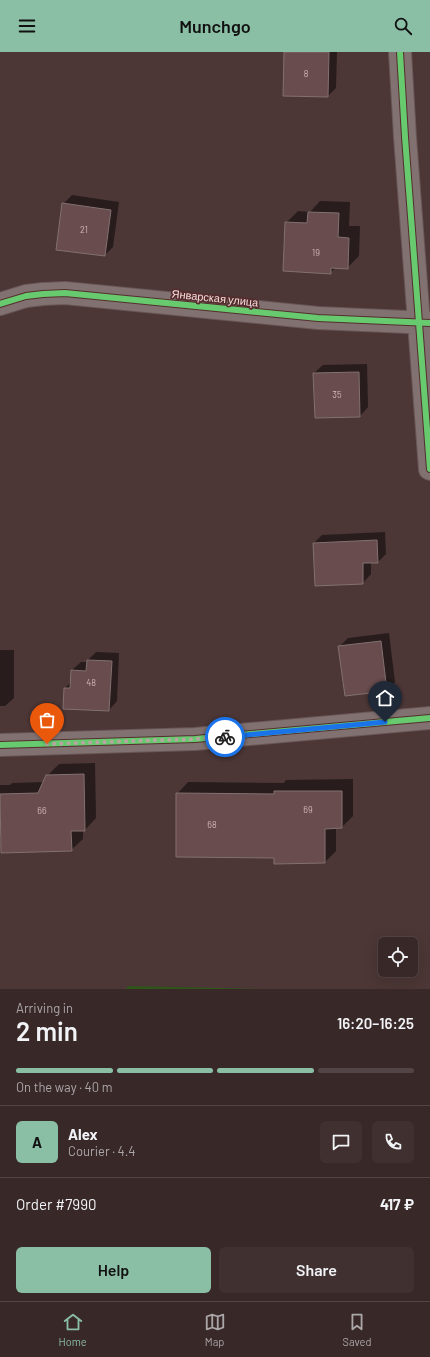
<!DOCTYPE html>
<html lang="en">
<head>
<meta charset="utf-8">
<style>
	:root { --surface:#392828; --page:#403030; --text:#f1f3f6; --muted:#aba6a8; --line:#534445; --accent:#8abfa5 }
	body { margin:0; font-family:Barlow,sans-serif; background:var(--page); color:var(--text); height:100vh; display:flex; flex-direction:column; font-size:15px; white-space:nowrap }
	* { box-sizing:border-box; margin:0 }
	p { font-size:13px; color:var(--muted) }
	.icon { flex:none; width:22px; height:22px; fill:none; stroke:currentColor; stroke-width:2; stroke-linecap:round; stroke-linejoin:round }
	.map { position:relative; height:937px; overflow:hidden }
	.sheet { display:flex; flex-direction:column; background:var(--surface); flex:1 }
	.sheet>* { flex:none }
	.controls { position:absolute; left:378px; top:885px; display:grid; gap:8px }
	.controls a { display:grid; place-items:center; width:40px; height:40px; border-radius:6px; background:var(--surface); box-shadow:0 4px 16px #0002,0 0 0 1px var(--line); font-size:20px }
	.pin { position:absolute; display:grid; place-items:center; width:34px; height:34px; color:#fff; margin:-41px -17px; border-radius:50% 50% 50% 0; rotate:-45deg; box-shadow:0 0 4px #0007 }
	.pin .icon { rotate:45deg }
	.courier { position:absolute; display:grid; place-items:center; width:40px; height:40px; margin:-20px; border:3px solid #1a73e8; border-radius:50%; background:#fff; color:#222; box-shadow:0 1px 5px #0007 }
	.head em { font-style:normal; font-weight:600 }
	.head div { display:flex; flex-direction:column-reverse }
	.head { display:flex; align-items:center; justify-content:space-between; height:68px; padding:0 16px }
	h1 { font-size:26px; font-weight:600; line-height:30px }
	.bar { display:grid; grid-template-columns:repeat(4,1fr); gap:6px 4px; align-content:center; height:48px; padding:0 16px }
	.bar i { height:5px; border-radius:3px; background:var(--line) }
	.bar .active { background:var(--accent) }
	.bar p { grid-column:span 4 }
	.line { display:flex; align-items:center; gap:10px; padding:0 16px; border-top:1px solid var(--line) }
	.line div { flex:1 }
	.round { display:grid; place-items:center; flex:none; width:42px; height:42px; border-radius:6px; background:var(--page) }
	.action { display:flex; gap:8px; margin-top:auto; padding:8px 16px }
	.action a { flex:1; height:46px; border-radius:6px; background:var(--accent); color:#111; font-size:16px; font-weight:600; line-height:46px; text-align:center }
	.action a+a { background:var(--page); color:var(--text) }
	header { display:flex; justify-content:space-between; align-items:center; height:52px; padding:0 16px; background:var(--accent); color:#111; font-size:18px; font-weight:600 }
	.menu { display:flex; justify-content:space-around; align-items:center; height:56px; border-top:1px solid var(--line); background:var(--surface); font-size:11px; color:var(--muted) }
	.menu a { display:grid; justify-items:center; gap:2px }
	.menu .active { color:var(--accent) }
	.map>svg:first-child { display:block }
	.green { fill:#2f551b }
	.shadow { fill:#0007 }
	.building { fill:#684c4e; stroke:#837070 }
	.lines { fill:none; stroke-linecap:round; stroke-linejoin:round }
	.street-casing { stroke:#685555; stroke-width:24 }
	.street { stroke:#827171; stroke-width:22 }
	.cycleway-casing { stroke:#552d2e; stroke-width:8 }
	.cycleway { stroke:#67ca6e; stroke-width:6 }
	.done { stroke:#bca3a3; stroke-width:4; stroke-dasharray:0 7.2 }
	.route { stroke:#1a73e8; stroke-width:5 }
	.labels { text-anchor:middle; stroke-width:3.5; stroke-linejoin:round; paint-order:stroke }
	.number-label { font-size:9px; fill:#d4bab9 }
	.street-label { font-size:11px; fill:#f8dedd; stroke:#552d2e }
</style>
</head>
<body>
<header><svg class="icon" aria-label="menu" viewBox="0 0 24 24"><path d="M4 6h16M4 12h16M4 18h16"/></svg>Munchgo<svg class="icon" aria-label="search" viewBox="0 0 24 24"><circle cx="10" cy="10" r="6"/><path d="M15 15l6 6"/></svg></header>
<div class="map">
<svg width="430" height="937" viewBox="0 0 430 937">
	<rect width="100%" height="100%" fill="#4c3636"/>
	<path class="green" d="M 129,934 L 270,937 L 125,937 Z"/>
	<path class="shadow" d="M 285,0 L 337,0 L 336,36 L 328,44 Z
		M 72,143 L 119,150 L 113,195 L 105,203 L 63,152 Z
		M 320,149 L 350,150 L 349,174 L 360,174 L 359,204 L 347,216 L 336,215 L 330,221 L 286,171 L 298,159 L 310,160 Z
		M 367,312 L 368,355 L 360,364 L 316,365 L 314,321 L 323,313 Z
		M 385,480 L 386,502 L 378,510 L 371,510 L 371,522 L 363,531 L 316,533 L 314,491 L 322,483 Z
		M 389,581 L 395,630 L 387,638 L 339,595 L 348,586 Z
		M 0,598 L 14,598 L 14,646 L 5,654 L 0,654 Z
		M 96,600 L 119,601 L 117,649 L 109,658 L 65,636 L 72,629 L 72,618 L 81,610 L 88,610 L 88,608 Z
		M 95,711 L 96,766 L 85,778 L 83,778 L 83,787 L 71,798 L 0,791 L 0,733 L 10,733 L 12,731 L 44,730 L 47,724 L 59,712 Z
		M 353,727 L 353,764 L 342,775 L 336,775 L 336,799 L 325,810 L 275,805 L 177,742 L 188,730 L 284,731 L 286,728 Z"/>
	<path class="building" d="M 284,0 L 329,0 L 328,45 L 283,44 Z
		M 62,151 L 111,158 L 105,204 L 56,198 Z
		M 308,160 L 339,161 L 338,185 L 349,186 L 348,217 L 331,216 L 331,222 L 283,219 L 285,170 L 307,171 Z
		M 359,320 L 360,365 L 315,366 L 313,321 Z
		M 377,488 L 378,511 L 363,511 L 363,532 L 315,534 L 313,491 Z
		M 381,589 L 387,639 L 345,644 L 338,594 Z
		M 87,608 L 112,609 L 109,659 L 63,657 L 64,636 L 70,636 L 71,618 L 86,619 Z
		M 84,722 L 85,779 L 71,779 L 72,799 L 1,801 L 0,742 L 38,741 L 46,723 Z
		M 274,739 L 342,739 L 342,776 L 325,777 L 325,811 L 274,812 L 274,806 L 176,805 L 176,741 L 274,742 Z"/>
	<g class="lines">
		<defs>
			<path id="street" d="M 400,0 L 405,85 L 430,417
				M 0,252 L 26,244 L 43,242 L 65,241 L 318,266 L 430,271
				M 0,693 L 195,687 L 430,666"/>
		</defs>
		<use href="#street" class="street-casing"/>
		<use href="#street" class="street"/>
		<defs>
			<path id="cycleway" d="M 400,0 L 405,85 L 430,417
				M 0,252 L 26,244 L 43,242 L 65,241 L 318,266 L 430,271
				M 0,693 L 195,687 L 430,666"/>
		</defs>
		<use href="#cycleway" class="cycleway-casing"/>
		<use href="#cycleway" class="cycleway"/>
	</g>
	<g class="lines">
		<path class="done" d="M 47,692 L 195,687 L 225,685"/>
		<path class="route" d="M 225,685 L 385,670"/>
	</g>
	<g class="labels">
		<g class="number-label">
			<text x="306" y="25">8</text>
			<text x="84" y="181">21</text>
			<text x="316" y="204">19</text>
			<text x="337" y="346">35</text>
			<text x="91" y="634">48</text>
			<text x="308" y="761">69</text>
			<text x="42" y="762">66</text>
			<text x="212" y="776">68</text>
		</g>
		<g class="street-label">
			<text transform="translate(215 246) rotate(6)" y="4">Январская улица</text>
		</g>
	</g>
</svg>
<div class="controls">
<a><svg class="icon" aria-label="locate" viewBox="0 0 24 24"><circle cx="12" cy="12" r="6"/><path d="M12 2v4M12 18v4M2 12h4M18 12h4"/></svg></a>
</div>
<div class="pin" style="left:47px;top:692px;background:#ea580c"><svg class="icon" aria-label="bag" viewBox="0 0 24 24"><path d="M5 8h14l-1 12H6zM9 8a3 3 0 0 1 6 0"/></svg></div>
<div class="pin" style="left:385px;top:670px;background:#1f2937"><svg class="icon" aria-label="home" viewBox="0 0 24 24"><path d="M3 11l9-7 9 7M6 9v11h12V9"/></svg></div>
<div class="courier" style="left:225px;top:685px"><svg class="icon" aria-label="bike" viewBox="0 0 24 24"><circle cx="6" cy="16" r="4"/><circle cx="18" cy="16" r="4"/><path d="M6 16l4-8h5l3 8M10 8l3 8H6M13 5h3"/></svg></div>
</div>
<section class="sheet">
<div class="head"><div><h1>2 min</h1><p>Arriving in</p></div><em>16:20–16:25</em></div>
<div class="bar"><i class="active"></i><i class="active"></i><i class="active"></i><i></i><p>On the way · 40 m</p></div>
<div class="line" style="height:72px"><b class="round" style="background:var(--accent);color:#111">A</b><div><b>Alex</b><p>Courier · 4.4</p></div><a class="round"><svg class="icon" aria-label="chat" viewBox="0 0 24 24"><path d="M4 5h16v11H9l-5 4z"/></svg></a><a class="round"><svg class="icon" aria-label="phone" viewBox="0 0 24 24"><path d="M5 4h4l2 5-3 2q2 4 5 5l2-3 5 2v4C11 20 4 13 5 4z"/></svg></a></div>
<div class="line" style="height:52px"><div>Order #7990</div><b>417 ₽</b></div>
<div class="action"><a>Help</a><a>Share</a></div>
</section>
<nav class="menu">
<a class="active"><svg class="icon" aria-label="home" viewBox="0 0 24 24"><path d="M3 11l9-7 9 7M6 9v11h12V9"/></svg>Home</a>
<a><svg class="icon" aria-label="map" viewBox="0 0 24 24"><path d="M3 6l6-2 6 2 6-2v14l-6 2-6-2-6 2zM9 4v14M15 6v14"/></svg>Map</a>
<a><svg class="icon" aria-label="saved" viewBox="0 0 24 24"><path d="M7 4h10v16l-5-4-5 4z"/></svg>Saved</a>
</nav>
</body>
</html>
